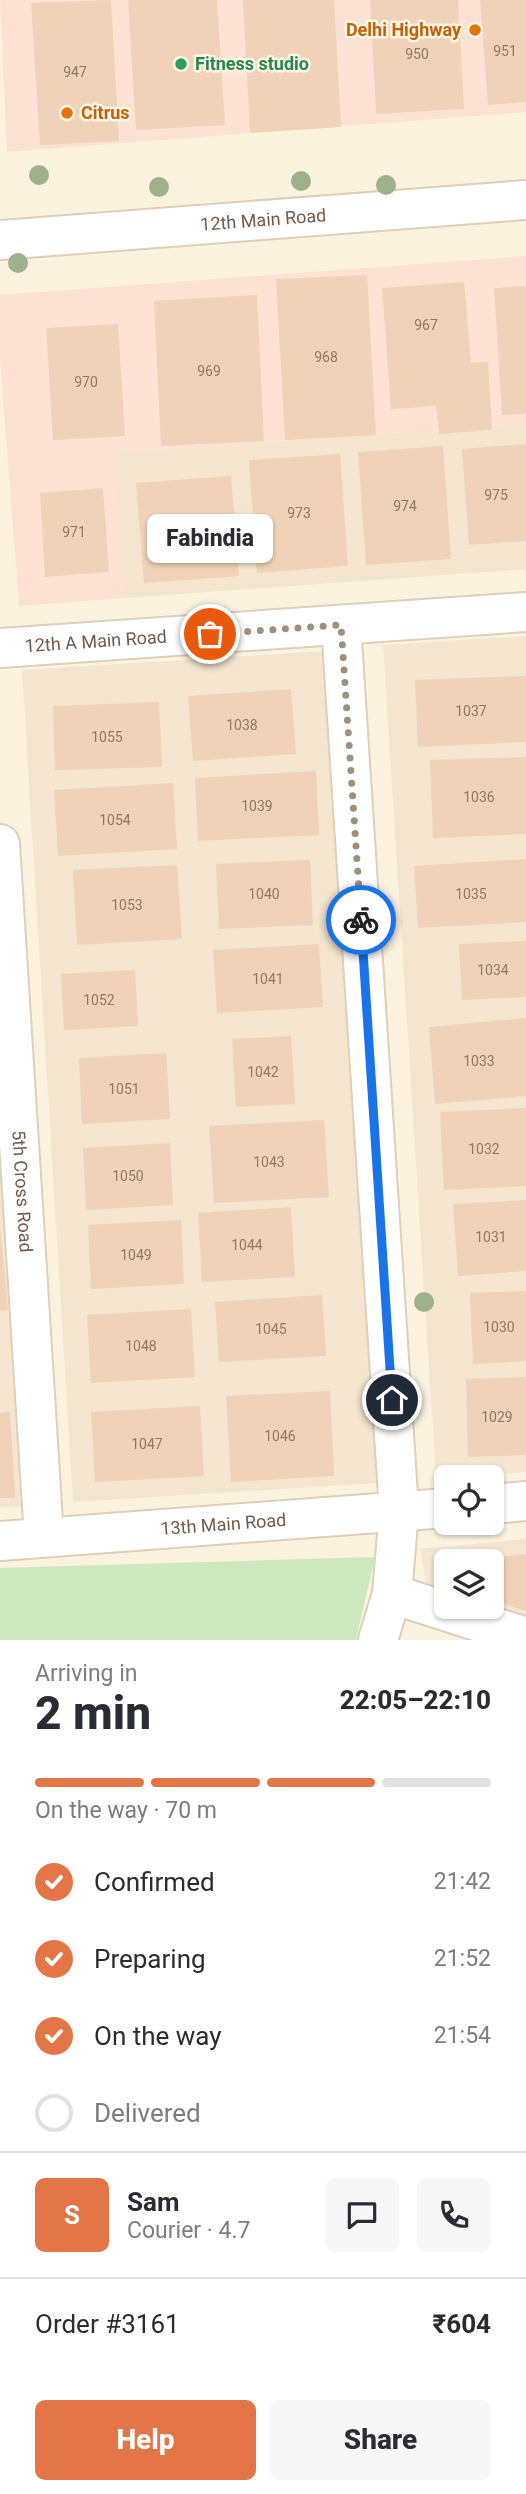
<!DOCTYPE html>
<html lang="en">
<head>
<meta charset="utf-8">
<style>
	:root { --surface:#fff; --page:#f7f7f7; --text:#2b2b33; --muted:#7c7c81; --line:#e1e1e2; --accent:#e37547 }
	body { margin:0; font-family:Roboto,sans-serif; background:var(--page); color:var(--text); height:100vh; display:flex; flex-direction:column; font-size:26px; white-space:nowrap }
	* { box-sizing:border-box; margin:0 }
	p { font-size:23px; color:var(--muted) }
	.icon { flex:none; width:38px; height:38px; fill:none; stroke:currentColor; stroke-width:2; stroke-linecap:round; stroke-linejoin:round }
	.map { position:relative; height:1640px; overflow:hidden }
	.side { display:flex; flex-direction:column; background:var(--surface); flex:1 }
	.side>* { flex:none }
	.tools { position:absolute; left:434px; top:1465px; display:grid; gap:14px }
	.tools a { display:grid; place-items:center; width:70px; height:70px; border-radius:10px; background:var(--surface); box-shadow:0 2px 5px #0004; font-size:35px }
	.pin { position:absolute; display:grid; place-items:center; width:60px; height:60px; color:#fff; margin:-30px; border:4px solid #fff; border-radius:50%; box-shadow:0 2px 7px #0007 }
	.courier { position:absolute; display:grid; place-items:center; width:70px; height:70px; margin:-35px; border:5px solid #1a73e8; border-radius:50%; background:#fff; color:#222; box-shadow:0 2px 9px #0007 }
	.bubble { position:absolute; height:49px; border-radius:10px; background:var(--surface); box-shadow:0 2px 5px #0004; font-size:23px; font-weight:800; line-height:49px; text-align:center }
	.head em { font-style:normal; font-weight:800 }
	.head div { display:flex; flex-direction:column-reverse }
	.head { display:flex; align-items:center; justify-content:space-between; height:119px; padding:0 35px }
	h1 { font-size:46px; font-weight:800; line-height:52px }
	.bar { display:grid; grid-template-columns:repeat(4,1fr); gap:10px 7px; align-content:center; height:84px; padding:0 35px }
	.bar i { height:9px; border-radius:5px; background:var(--line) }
	.bar .selected { background:var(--accent) }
	.bar p { grid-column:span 4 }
	.line { display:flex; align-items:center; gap:18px; padding:0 35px; border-top:2px solid var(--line) }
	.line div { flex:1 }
	.round { display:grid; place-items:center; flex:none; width:74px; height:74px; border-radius:10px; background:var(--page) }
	ol { padding:0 35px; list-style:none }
	li { display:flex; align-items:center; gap:21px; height:77px }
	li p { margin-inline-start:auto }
	li .icon { padding:7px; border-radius:50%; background:var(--accent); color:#fff; stroke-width:4 }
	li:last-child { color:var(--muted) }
	li i { width:38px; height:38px; border:4px solid var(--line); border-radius:50% }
	.cta { display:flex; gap:14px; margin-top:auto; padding:14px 35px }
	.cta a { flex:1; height:80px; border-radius:10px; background:var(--accent); color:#fff; font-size:28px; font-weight:800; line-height:80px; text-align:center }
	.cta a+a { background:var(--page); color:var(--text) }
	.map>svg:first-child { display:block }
	.residential { fill:#f3e5cf }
	.commercial { fill:#fce2d4 }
	.green { fill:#cde8bf }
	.building { fill:#f0d2b8 }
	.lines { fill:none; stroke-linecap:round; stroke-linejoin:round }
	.street-casing { stroke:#dfcfbc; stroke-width:42 }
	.secondary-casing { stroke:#e1ceb8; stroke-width:42 }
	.street { stroke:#fff; stroke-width:38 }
	.secondary { stroke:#fff; stroke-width:38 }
	.tree { fill:#9eb18a }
	.done { stroke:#a18f7d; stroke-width:7; stroke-dasharray:0 12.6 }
	.route { stroke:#1a73e8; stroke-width:9 }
	.food-dot { fill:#e8710a; stroke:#fff6e6; stroke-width:2.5 }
	.leisure-dot { fill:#2e9e5b; stroke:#fff6e6; stroke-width:2.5 }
	.labels { text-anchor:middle; stroke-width:5; stroke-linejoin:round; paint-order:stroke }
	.number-label { font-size:14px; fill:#917864 }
	.food-label { font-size:18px; font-weight:bold; fill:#c56008; stroke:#fff6e6; text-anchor:end }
	.leisure-label { font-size:18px; font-weight:bold; fill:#27864d; stroke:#fff6e6; text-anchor:start }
	.street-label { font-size:18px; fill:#715a48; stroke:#fff6e6 }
</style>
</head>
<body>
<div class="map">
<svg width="526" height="1640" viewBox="0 0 526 1640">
	<rect width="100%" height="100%" fill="#fbf2e0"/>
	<path class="residential" d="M 526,423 L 526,569 L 125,598 L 114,453 Z
		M 526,636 L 526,1472 L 436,1478 L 383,645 Z
		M 326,651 L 377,1483 L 73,1502 L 22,670 Z
		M 0,1098 L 26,1506 L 0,1507 Z
		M 526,1539 L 526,1622 L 492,1606 L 492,1561 L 446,1561 L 446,1599 L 427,1594 L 421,1549 Z"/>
	<path class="commercial" d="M 0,0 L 526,0 L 526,112 L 7,152 Z
		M 526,256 L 526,423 L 115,453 L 125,598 L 19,606 L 0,358 L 0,295 Z"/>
	<path class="green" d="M 375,1557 L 356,1640 L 0,1640 L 0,1568 Z"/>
	<path class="building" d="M 111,0 L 119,141 L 40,145 L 31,3 Z
		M 128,0 L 217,0 L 225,125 L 136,130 Z
		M 243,0 L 334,0 L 341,127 L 250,133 Z
		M 370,0 L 458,0 L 464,109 L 376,114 Z
		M 480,0 L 526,0 L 526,102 L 488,105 Z
		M 367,275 L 376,435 L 285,440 L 276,279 Z
		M 464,282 L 471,363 L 488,362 L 492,430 L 439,434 L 436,406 L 391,409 L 382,288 Z
		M 526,286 L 526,414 L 502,415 L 494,288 Z
		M 257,295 L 264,441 L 161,446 L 154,301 Z
		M 118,324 L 125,436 L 53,440 L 46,328 Z
		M 526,444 L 526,541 L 469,545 L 462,449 Z
		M 443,446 L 451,559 L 366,565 L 358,452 Z
		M 340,454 L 348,566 L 257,573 L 249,460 Z
		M 231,476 L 239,576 L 144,583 L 136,483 Z
		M 103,488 L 109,572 L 45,577 L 40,493 Z
		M 526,676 L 526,742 L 418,747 L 415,680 Z
		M 291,689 L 296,754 L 193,761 L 188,696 Z
		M 159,702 L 162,767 L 55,770 L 53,706 Z
		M 526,757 L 526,834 L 433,838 L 430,760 Z
		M 316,771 L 319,835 L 198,841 L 195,778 Z
		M 173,783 L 177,849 L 58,856 L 54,790 Z
		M 526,859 L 526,922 L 418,928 L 414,866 Z
		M 310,860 L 313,925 L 219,929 L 216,864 Z
		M 177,865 L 182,939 L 77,945 L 73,870 Z
		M 526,941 L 526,997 L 462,1000 L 459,944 Z
		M 319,944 L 323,1007 L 217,1013 L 213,950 Z
		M 135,970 L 138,1026 L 64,1030 L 61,974 Z
		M 526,1018 L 526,1096 L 435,1104 L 429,1027 Z
		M 291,1036 L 295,1104 L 236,1107 L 232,1039 Z
		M 166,1053 L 170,1119 L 82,1124 L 79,1058 Z
		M 526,1108 L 526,1186 L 444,1190 L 440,1112 Z
		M 324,1120 L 329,1197 L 214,1203 L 209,1126 Z
		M 170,1143 L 173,1205 L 86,1210 L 83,1148 Z
		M 526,1200 L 526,1271 L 458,1276 L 453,1204 Z
		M 291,1207 L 295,1277 L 202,1282 L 198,1213 Z
		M 181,1220 L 184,1284 L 91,1289 L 88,1225 Z
		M 0,1227 L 8,1310 L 0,1311 Z
		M 526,1291 L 526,1361 L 473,1364 L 470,1293 Z
		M 322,1295 L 326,1356 L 219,1362 L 215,1302 Z
		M 191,1309 L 195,1377 L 91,1383 L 87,1315 Z
		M 526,1377 L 526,1455 L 468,1457 L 466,1379 Z
		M 330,1391 L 334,1476 L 231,1482 L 226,1396 Z
		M 200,1406 L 204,1476 L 95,1482 L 91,1412 Z
		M 10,1412 L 15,1498 L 0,1498 L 0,1413 Z
		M 526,1554 L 526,1611 L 492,1600 L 492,1561 L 483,1559 Z
		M 446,1565 L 446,1585 L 437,1583 L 438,1567 Z"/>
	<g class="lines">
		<defs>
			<g id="street">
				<path d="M 341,625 L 399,1511 L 392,1594 L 378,1640"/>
				<path id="s1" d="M 0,648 L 526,612"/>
				<path id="s2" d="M 0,844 L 44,1537"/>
				<path d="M 392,1594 L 526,1637"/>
			</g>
			<g id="secondary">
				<path id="s3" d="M 0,240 L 526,200"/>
				<path d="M 492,1504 L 526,1501"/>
				<path id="s4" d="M 0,1541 L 446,1508"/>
			</g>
		</defs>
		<use href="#street" class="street-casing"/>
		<use href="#secondary" class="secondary-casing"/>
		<use href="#street" class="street"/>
		<use href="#secondary" class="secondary"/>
	</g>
	<g class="tree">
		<circle cx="39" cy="175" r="10"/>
		<circle cx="301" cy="181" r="10"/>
		<circle cx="386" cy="185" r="10"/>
		<circle cx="159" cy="187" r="10"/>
		<circle cx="18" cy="263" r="10"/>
		<circle cx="424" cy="1302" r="10"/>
	</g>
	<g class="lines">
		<path class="done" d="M 210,634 L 341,625 L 361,920"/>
		<path class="route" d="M 361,920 L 392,1400"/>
	</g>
	<g class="food-dot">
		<circle cx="475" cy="30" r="7"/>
		<circle cx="67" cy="113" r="7"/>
	</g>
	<circle class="leisure-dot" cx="181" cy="64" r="7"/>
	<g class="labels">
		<g class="number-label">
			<text x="505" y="56">951</text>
			<text x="417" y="59">950</text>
			<text x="75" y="77">947</text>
			<text x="426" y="330">967</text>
			<text x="326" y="362">968</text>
			<text x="209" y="376">969</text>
			<text x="86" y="387">970</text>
			<text x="496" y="500">975</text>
			<text x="405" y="511">974</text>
			<text x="299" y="518">973</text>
			<text x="74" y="537">971</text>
			<text x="471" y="716">1037</text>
			<text x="242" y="730">1038</text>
			<text x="107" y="742">1055</text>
			<text x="479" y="802">1036</text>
			<text x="257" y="811">1039</text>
			<text x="115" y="825">1054</text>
			<text x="264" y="899">1040</text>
			<text x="471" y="899">1035</text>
			<text x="127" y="910">1053</text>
			<text x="493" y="975">1034</text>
			<text x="268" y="984">1041</text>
			<text x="99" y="1005">1052</text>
			<text x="479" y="1066">1033</text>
			<text x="263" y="1077">1042</text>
			<text x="124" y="1094">1051</text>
			<text x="484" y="1154">1032</text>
			<text x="269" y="1167">1043</text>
			<text x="128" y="1181">1050</text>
			<text x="491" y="1242">1031</text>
			<text x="247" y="1250">1044</text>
			<text x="136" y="1260">1049</text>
			<text x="499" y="1332">1030</text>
			<text x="271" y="1334">1045</text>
			<text x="141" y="1351">1048</text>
			<text x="497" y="1422">1029</text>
			<text x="280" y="1441">1046</text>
			<text x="147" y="1449">1047</text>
		</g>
		<g class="food-label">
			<text x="461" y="36">Delhi Highway</text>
			<text x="81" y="119" text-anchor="start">Citrus</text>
		</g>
		<g class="leisure-label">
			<text x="195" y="70">Fitness studio</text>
		</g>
		<g class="street-label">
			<text dy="6" stroke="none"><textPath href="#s3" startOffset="264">12th Main Road</textPath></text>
			<text dy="6" stroke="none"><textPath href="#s1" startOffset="96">12th A Main Road</textPath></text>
			<text dy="6" stroke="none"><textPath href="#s2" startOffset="348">5th Cross Road</textPath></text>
			<text dy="6" stroke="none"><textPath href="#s4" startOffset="224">13th Main Road</textPath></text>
		</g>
	</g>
</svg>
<div class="tools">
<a><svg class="icon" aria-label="locate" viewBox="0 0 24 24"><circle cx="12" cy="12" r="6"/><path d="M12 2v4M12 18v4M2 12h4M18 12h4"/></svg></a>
<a><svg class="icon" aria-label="layers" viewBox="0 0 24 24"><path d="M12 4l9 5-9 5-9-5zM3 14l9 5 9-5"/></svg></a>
</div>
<div class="pin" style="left:210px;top:634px;background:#ea580c"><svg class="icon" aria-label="bag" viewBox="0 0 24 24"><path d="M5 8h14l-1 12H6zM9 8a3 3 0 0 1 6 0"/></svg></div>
<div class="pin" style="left:392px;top:1400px;background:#1f2937"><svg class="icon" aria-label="home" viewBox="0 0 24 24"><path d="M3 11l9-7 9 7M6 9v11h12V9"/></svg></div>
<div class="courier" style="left:361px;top:920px"><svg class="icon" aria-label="bike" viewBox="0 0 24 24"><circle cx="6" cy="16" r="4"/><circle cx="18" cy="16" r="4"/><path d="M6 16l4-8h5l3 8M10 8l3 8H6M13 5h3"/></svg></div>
<div class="bubble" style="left:147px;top:514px;width:126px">Fabindia</div>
</div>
<section class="side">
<div class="head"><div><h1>2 min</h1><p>Arriving in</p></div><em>22:05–22:10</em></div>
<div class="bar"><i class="selected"></i><i class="selected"></i><i class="selected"></i><i></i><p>On the way · 70 m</p></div>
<ol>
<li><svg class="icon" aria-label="check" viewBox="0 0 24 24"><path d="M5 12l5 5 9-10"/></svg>Confirmed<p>21:42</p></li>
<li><svg class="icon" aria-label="check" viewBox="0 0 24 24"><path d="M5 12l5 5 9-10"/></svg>Preparing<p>21:52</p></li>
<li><svg class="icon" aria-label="check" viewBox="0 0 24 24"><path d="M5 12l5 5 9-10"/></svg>On the way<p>21:54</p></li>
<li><i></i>Delivered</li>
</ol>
<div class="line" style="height:126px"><b class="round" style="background:var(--accent);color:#fff">S</b><div><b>Sam</b><p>Courier · 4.7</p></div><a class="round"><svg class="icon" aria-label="chat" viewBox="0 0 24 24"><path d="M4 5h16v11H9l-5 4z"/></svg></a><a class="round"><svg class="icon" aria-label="phone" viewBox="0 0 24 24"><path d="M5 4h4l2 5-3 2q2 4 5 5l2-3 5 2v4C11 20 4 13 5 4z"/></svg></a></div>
<div class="line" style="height:91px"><div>Order #3161</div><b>₹604</b></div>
<div class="cta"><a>Help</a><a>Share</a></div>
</section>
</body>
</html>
